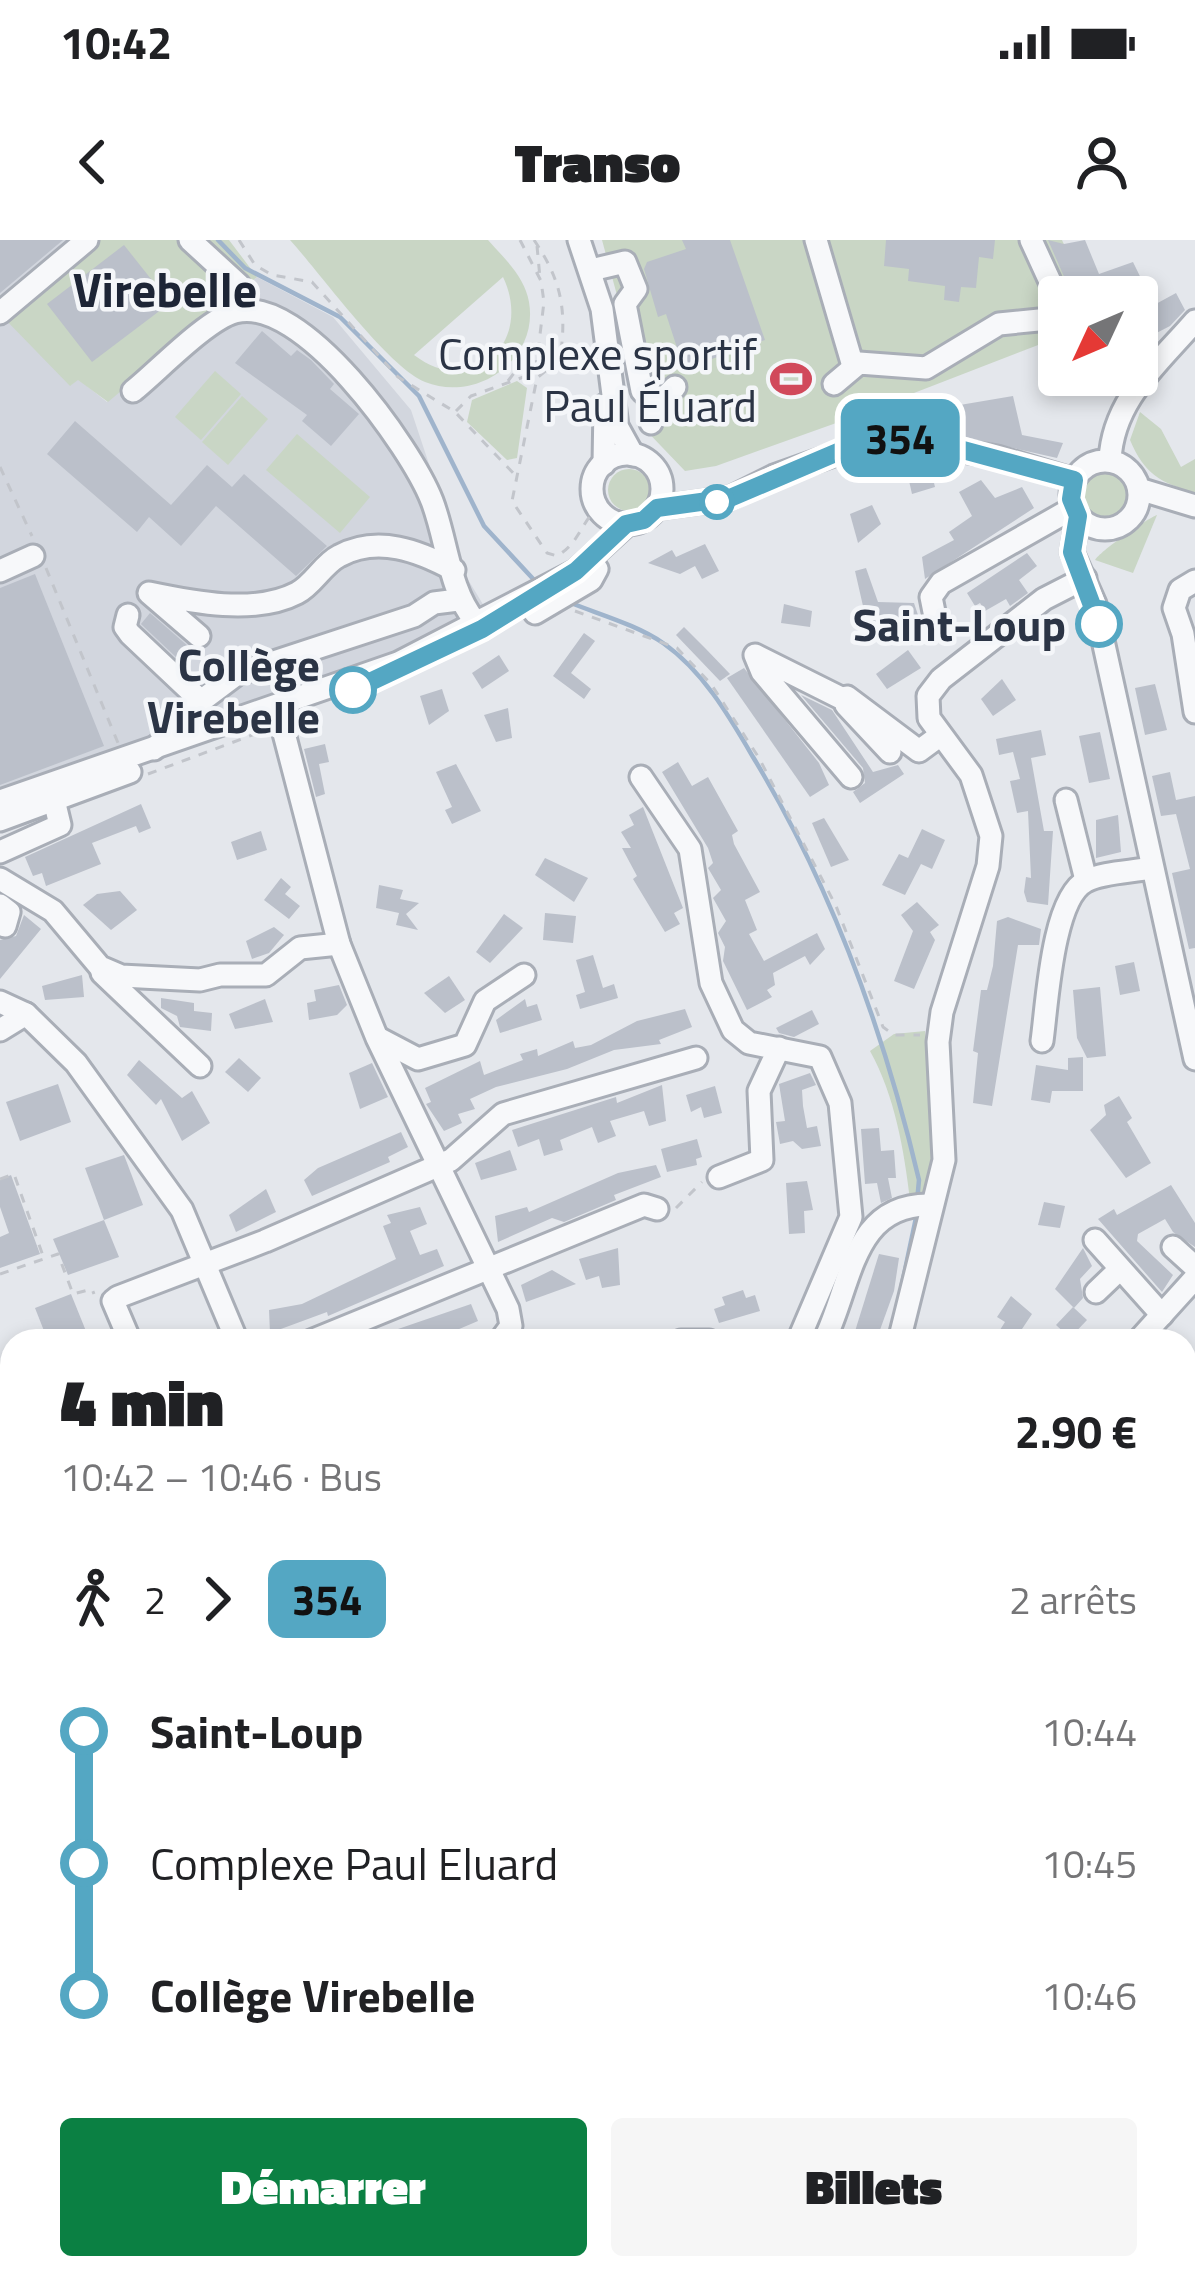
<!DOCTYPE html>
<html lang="fr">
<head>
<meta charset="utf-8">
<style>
	body { margin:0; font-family:"Titillium Web",sans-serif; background:#f6f6f6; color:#202124; height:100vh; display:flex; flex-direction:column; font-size:45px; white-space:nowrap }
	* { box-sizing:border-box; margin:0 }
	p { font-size:39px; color:#757577 }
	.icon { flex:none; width:66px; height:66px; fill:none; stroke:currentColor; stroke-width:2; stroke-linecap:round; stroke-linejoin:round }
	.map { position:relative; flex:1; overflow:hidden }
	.sheet { position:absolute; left:0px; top:1089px; width:1197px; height:951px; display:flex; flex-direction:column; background:#fff; border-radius:36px 36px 0 0; box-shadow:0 6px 18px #0003 }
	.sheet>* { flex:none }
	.badge { padding:0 24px; border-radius:18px; font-size:42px; line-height:78px }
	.needle { width:78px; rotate:226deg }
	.controls { position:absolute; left:1038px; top:36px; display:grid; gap:24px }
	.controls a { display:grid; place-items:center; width:120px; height:120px; border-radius:12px; background:#fff; box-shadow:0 6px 18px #0003; font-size:60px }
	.map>.badge { position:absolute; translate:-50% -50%; box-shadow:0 0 0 6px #fff }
	.legs { display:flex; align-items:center; gap:18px; height:132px; padding:0 60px; font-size:39px }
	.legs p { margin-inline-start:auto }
	.headline { display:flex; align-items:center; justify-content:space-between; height:204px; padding:0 60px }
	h1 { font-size:66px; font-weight:800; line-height:90px }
	.primary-button { display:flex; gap:24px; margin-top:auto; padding:24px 60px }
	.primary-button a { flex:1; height:138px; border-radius:12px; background:#0b8043; color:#fff; font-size:48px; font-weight:800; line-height:138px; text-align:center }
	.primary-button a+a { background:#f6f6f6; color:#202124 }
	ul { padding:0 60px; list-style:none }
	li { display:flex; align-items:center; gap:42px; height:132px; font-size:45px }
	li i { display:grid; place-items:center; width:18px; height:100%; margin:0 15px; background:currentColor }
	li i::after { content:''; width:30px; height:30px; margin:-15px; border:9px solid; border-radius:50%; background:#fff }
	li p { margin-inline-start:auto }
	li:first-child i { background:linear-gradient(#0000 50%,currentColor 0) }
	li:last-child i { background:linear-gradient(currentColor 50%,#0000 0) }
	.status { display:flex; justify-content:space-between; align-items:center; height:84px; padding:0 60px; background:#fff; direction:ltr }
	.status svg { height:33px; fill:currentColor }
	header { display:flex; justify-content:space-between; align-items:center; height:156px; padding:0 60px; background:#fff; font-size:54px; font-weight:800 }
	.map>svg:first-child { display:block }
</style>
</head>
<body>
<div class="status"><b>10:42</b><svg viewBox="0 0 49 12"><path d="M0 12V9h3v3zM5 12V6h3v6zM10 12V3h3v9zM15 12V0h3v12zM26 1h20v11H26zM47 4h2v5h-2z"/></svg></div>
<header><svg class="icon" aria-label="back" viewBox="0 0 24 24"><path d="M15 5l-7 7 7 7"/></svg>Transo<svg class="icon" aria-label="person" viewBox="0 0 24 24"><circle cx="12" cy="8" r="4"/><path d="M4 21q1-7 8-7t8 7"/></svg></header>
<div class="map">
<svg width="1195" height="2038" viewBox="0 0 1195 2038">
	<rect width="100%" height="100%" fill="#e4e7ec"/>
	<polygon fill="#d2d6de" points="0,0 74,0 71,145 78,139 107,162 257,37 333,77 411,170 467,338 484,366 410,413 0,554"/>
	<g fill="#c9d6c5" fill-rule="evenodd">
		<polygon points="74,0 229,0 257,37 108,162 78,140 70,146 2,76"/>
		<path d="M290,0H488C504,18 525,37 529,62C539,119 477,163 425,142C388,127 320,33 290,0ZM503,37C534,102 473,160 414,115Z"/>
		<polygon points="602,0 1062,0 1088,57 1059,57 1059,97 839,182 716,226 685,231 638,182 627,92"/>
		<polygon points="215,131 241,154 201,200 175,177"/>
		<polygon points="517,141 527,148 517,218 507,220 467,182 472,160"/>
		<polygon points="242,156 268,179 228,225 202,202"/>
		<path d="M1140,172L1161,189L1181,227L1195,219V253C1160,242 1145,235 1130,200Z"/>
		<polygon points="297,194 370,257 340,293 266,230"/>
		<circle cx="629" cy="250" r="21"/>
		<circle cx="1106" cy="255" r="25"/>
		<path d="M1157,275L1133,333L1095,320C1099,312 1148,278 1157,275Z"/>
		<path d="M925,791L936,930L925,952L910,960C904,910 895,856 870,811L894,794Z"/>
	</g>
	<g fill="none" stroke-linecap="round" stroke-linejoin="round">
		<g stroke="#9fb4cc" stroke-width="4.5">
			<polyline points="218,0 245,28 340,77 419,156 484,286 536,342"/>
			<path d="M571,363C601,375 637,385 663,403C703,431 729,476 753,517C833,649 884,791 919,940L917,962"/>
			<polyline points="902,1044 917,973"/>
		</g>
	</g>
	<g fill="#bbc0ca">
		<polygon points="0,0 63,0 0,53"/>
		<polygon points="682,0 730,0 765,100 684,129 666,74 658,77 644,29 647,22 686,9"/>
		<polygon points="886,0 995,0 993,19 979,17 976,48 961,47 959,62 944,60 945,46 908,41 909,29 884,26"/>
		<polygon points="1048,0 1064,4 1085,0 1099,34 1133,22 1154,65 1176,53 1185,70 1170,86 1137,103 1137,57 1073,57"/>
		<polygon points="124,5 170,63 92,122 47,64"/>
		<polygon points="262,91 291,116 297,110 311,120 334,144 330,149 359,174 331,206 302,181 307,175 235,123"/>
		<polygon points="1013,156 1022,195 1063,203 1057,218 952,194 948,167"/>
		<polygon points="75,181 171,265 207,225 232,247 244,234 327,306 296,336 216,266 181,306 149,277 137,292 47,214"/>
		<polygon points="929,222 935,247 912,254 907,232"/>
		<polygon points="981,240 995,258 1022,247 1034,268 925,339 922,317 954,300 949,292 972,276 959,252"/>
		<polygon points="872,265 881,284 858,303 850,274"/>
		<polygon points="705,304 719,331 702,339 695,326 680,334 648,323 672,310 676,317"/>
		<polygon points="1027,313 1037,326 1019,340 1028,353 1010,366 1006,359 985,371 980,363 975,366 967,353"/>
		<polygon points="866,328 878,362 914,363 923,390 871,401 855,331"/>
		<polygon points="35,334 104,506 0,545 0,348"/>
		<polygon points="784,364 812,371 810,387 781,383"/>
		<polygon points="150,373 189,407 178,419 141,384"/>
		<polygon points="684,387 705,408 730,434 720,441 676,395"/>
		<polygon points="584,393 595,401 571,433 591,449 584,459 553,436"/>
		<polygon points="908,410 921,428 887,449 876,434"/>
		<polygon points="499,415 509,431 482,449 472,433"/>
		<polygon points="744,428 819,523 829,545 810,557 727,438"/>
		<polygon points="1002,439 1016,460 993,476 981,459"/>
		<polygon points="1155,444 1167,490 1145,495 1135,448"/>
		<polygon points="442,449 449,471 429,485 420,456"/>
		<polygon points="801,455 832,470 873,532 898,525 904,534 860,563 853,552 865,543 863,528"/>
		<polygon points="508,468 512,498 496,502 484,475"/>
		<polygon points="1041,490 1046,515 1031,518 1044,591 1053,591 1048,665 1027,662 1024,652 1026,637 1031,638 1028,571 1017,573 1010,541 1020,539 1013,512 999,515 996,499"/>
		<polygon points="1100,492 1110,539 1089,543 1079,496"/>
		<polygon points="325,504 329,522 319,524 325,554 316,557 304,509"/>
		<polygon points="678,522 692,546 708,537 738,591 732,595 734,604 760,652 745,660 757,690 749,694 764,721 817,693 825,709 810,725 805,716 773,733 775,745 767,750 772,757 747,770 723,721 725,707 718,693 726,681 713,658 721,650 708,628 713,623 708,608 662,532"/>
		<polygon points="456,524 481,571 452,584 445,570 452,567 436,532"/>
		<polygon points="1170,532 1176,560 1195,556 1195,708 1189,709 1172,633 1190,629 1176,574 1161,576 1152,536"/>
		<polygon points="141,564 151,588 139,593 136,586 92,603 101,624 46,646 42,633 33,636 25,617"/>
		<polygon points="643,567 683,668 674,673 680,684 665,692 633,639 637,636 622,608 631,608 621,592 634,585 629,575"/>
		<polygon points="1118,575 1121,612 1096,618 1096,580"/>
		<polygon points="824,578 849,620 831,627 812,583"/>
		<polygon points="922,589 945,600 932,629 921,624 905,655 882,645 899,614 908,618"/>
		<polygon points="261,591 267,610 237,620 231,602"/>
		<polygon points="545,618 588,638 574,662 535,635"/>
		<polygon points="281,638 291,647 285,654 300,666 289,679 264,660"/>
		<polygon points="379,645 403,650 400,659 419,663 406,674 418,690 396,685 399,673 376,668"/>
		<polygon points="120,651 137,670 111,690 83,665 97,654"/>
		<polygon points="917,662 939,685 930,692 935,700 914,749 894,741 913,691 901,675"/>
		<polygon points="545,673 576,676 573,703 543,700"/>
		<polygon points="504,674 523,688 490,723 476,712"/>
		<polygon points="24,675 41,689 0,739 0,700 16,696"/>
		<polygon points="1008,677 1041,689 1039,705 1018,705 992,866 973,863 978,813 973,811 981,750 987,750 993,726 997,681"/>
		<polygon points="274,687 284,695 269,713 252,719 246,701"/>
		<polygon points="593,715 603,748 614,744 618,758 580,769 576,755 585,752 576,720"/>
		<polygon points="1134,722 1140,751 1120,755 1115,726"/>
		<polygon points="82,735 84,757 45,760 42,746"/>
		<polygon points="449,736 465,760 445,773 424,753"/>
		<polygon points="339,745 347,765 337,775 309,780 307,763 316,761 314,750"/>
		<polygon points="1100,747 1106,816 1087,818 1077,798 1073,750"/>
		<polygon points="161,758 194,763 194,771 212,773 211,791 180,787 177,776 161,768"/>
		<polygon points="265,759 273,782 235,789 229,774"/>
		<polygon points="525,759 527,767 537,764 542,780 500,793 496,780"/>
		<polygon points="685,769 692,787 659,800 661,804 614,810 567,829 496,847 470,859 475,869 458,874 462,883 444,891 426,864 431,862 425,848 480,821 484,835 523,820 520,814 537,809 538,816 573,801 575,808 591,805 637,781"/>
		<polygon points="812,770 819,784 794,797 779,793 776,788"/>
		<polygon points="1083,817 1083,851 1052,851 1050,863 1031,860 1036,825 1068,830 1068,818"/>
		<polygon points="239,818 261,838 248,852 225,832"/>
		<polygon points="139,820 182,858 192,851 210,883 182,901 161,859 156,865 127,835"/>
		<polygon points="372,823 388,857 360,869 349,833"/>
		<polygon points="810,833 816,845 802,850 803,866 807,888 817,886 821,906 802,909 793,901 780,904 776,882 785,881 779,844"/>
		<polygon points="58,844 71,882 20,901 6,862"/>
		<polygon points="662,845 666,881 649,886 644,871 610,881 616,896 598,903 592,887 560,900 563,910 544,916 539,899 518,907 512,890 616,857 617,863"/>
		<polygon points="715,846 722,873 704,878 701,867 691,872 686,855"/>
		<polygon points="1119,856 1132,878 1127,882 1151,923 1126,938 1090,890 1106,875 1104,865"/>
		<polygon points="879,888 881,911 894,910 896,938 888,938 892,958 881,963 877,943 865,944 861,889"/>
		<polygon points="401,892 408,907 388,917 390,922 312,956 304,940 318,928"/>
		<polygon points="697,899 702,917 696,919 697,925 667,932 661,909"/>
		<polygon points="510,910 517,930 481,940 475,923"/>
		<polygon points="124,915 143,965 104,980 85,928"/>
		<polygon points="656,925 661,937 614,955 616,960 564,982 552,978 498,1002 495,976 527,967 529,972 618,933"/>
		<polygon points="11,935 40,1014 0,1028 0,997 9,993 0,967 0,940"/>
		<polygon points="807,941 813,970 804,971 805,993 789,994 786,943"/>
		<polygon points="1171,945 1195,983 1195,1007 1173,992 1165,979 1138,994 1137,1001 1173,1035 1162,1052 1098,979 1114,969 1117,975"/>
		<polygon points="266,949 276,972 236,992 229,975"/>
		<polygon points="1044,962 1065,966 1060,988 1038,985"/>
		<polygon points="420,967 427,984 410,991 420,1015 437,1009 444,1026 328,1076 327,1072 270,1093 269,1070 302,1064 396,1019 383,986 391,983 387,975"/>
		<polygon points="104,980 119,1017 68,1035 53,999"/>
		<polygon points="618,1008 620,1045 602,1048 599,1036 586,1040 579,1019"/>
		<polygon points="1083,1008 1092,1026 1080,1039 1083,1058 1074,1068 1055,1049"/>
		<polygon points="879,1014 899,1018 894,1051 876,1101 852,1101"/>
		<polygon points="552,1030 576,1044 526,1062 521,1045"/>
		<polygon points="743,1050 746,1058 755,1055 760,1071 719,1083 714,1069 725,1065 722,1057"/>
		<polygon points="71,1054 90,1101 48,1101 35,1068"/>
		<polygon points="1011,1056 1032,1074 1014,1101 993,1101 1005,1082 997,1077"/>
		<polygon points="471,1064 478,1081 431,1101 363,1101"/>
		<polygon points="1073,1067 1087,1080 1070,1098 1056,1085"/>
	</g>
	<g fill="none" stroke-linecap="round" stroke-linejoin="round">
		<g stroke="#a9aeb7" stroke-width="27">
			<g id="minor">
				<polyline points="190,0 239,45 246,70"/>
				<polyline points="579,0 602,69 617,186 633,215"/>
				<polyline points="816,0 853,126"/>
				<polyline points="1031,0 1059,61"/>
				<polyline points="591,30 625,22 636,49 625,64 642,151 658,164"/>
				<polyline points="0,73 87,0"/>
				<polyline points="834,144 859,123 926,128 999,84 1059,78"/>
				<path d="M133,151C158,131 206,80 235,72C301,53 411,207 432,261C447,300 449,350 475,381"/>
				<polyline points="651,183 658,164 675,147"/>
				<circle cx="627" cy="249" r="35"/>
				<path d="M1110,220C1113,160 1157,125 1195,81"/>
				<circle cx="1105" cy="255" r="34"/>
				<polyline points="604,224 605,165"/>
				<polyline points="1139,249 1195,266"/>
				<polyline points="657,268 730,258 774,236 884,197 997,217 1074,240"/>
				<polyline points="1078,276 1072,312 1095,364 1195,819"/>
				<polyline points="0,331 33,316"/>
				<polyline points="1195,341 1180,350 1174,368 1183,394 1195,472"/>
				<polyline points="934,372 931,357 941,343 1073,268"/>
				<polyline points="535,373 591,340 597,329 590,320"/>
				<polyline points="128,375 125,387 130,394 201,461"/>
				<path d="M199,396L149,353C192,362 255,375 297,353C313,345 323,324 339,316C378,295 419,311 454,330"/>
				<polyline points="845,460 755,415 762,432 851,537"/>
				<polyline points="280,478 339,704 377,798 508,1069 511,1086 500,1101"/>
				<polyline points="154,509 201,461 237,434 414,376 434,363 458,360"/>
				<polyline points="890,512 846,465 847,457 919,511 938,497"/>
				<polyline points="641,537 690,609 711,743 733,790 749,803 820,817 840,863 851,977 798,1101"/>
				<polyline points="1066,560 1086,640"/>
				<polyline points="0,561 398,423 576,331 626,285"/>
				<polyline points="0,580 130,532"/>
				<polyline points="0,612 60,585 54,560"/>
				<polyline points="0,639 53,671 100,727 121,736 200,740 220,735 266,735 300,708 339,704"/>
				<polyline points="0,665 9,672 5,686"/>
				<polyline points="102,733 200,826"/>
				<polyline points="0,762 26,774 76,823 182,970 237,1101"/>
				<polyline points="0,790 26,774"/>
				<polyline points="378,798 418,819 465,805 485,761 524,735"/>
				<path d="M1042,801C1047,766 1052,658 1086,641C1103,632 1131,632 1151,628"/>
				<polyline points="719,937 762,920 759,851 779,808"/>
				<polyline points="1095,1000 1162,1075"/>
				<polyline points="1173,1007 1195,1027"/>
				<polyline points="1096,1052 1118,1031"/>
				<polyline points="130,1101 113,1061 118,1057 265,1001 451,920 503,874 696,818"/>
				<polyline points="311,1101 644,965 657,969"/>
				<polyline points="681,1101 709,1101"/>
				<path d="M824,1101C852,1044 852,963 931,965"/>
				<polyline points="899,1101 944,920 938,802 942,772 988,626 991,596 971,535 929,478 928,456 941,439 1044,359 1085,338"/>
				<polyline points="1138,1101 1195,1038"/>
				<polyline points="0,1180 3,1179"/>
				<polyline points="0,1276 12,1271"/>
				<polyline points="0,1364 12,1366"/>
				<polyline points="0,1448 12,1471"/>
				<polyline points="1185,1456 1195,1467"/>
				<polyline points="611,2038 613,2028"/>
				<polyline points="800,2038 805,2028"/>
			</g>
		</g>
		<g stroke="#c2c5cb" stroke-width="3" stroke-dasharray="9 9" stroke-linecap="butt">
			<polyline points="239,0 255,25 272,35 312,42 398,137 455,172 517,237"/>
			<polyline points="520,0 541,41 544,62 535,135"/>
			<path d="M534,0C562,41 567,71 560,119L537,138L512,261L547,313L557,316C579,303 580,285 597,268"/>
			<polyline points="537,6 540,38"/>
			<polyline points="508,141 538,101"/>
			<polyline points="456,171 471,156 532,134"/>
			<polyline points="0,227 32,296"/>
			<polyline points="46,328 118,503"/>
			<polyline points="575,371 677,408 711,444 759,518 836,666 883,787 894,795 920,795"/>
			<polyline points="148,534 263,491"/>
			<polyline points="0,939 14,934 43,1016"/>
			<polyline points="676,968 702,942"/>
			<polyline points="0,1034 58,1014 73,1054 92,1049 94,1054"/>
		</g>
		<use href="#minor" stroke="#f7f8fa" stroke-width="21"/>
	</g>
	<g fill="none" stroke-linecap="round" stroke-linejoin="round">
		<g stroke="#fff" stroke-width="27">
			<polyline id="line-1" points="353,450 482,389 576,331 626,284 644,280 657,268 730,258 866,200 895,197 963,210 1074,240 1071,259 1078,276 1072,312 1099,384"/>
		</g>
		<use href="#line-1" stroke="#54a7c3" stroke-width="18"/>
	</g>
	<defs>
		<g id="stadium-bare" transform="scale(3.24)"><path d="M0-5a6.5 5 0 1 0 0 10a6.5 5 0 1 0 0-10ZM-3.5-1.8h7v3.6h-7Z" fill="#d1495b" stroke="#f4f6f9" stroke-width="2.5" paint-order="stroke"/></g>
	</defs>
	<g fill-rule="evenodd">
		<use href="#stadium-bare" x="791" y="139"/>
	</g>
	<g fill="#fff" stroke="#54a7c3" stroke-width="6">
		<circle cx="717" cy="262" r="15"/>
		<circle cx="1099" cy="384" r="21"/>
		<circle cx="353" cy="450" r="21"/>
	</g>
	<g text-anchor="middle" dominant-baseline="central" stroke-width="9" stroke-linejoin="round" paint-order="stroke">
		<g font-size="45" fill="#2b3445" stroke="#f4f6f9" text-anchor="end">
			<text x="757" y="113">Complexe sportif<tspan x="757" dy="52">Paul Éluard</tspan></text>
		</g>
		<g font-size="45" font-weight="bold" fill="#2b3445" stroke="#f4f6f9" text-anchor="end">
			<text x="1066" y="384">Saint-Loup</text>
			<text x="320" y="424">Collège<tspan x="320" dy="52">Virebelle</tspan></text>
		</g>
		<g font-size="48" font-weight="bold" fill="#1d2536" stroke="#f4f6f9">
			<text x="165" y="49">Virebelle</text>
		</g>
	</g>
</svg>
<div class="controls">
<a><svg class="needle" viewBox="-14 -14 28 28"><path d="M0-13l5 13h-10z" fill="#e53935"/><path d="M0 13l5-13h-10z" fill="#757577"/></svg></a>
</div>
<b class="badge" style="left:900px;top:198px;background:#54a7c3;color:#111">354</b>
<section class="sheet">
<div class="headline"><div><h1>4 min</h1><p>10:42 – 10:46 · Bus</p></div><b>2.90 €</b></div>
<div class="legs"><svg class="icon" aria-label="walk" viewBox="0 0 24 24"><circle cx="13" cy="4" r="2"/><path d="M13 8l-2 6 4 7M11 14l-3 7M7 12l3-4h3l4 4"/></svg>2<svg class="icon" aria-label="forward" viewBox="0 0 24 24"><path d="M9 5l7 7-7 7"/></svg><b class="badge" style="background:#54a7c3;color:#111">354</b><p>2 arrêts</p></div>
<ul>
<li><i style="color:#54a7c3"></i><b>Saint-Loup</b><p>10:44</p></li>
<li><i style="color:#54a7c3"></i><span>Complexe Paul Eluard</span><p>10:45</p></li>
<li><i style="color:#54a7c3"></i><b>Collège Virebelle</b><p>10:46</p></li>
</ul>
<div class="primary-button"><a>Démarrer</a><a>Billets</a></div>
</section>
</div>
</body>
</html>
